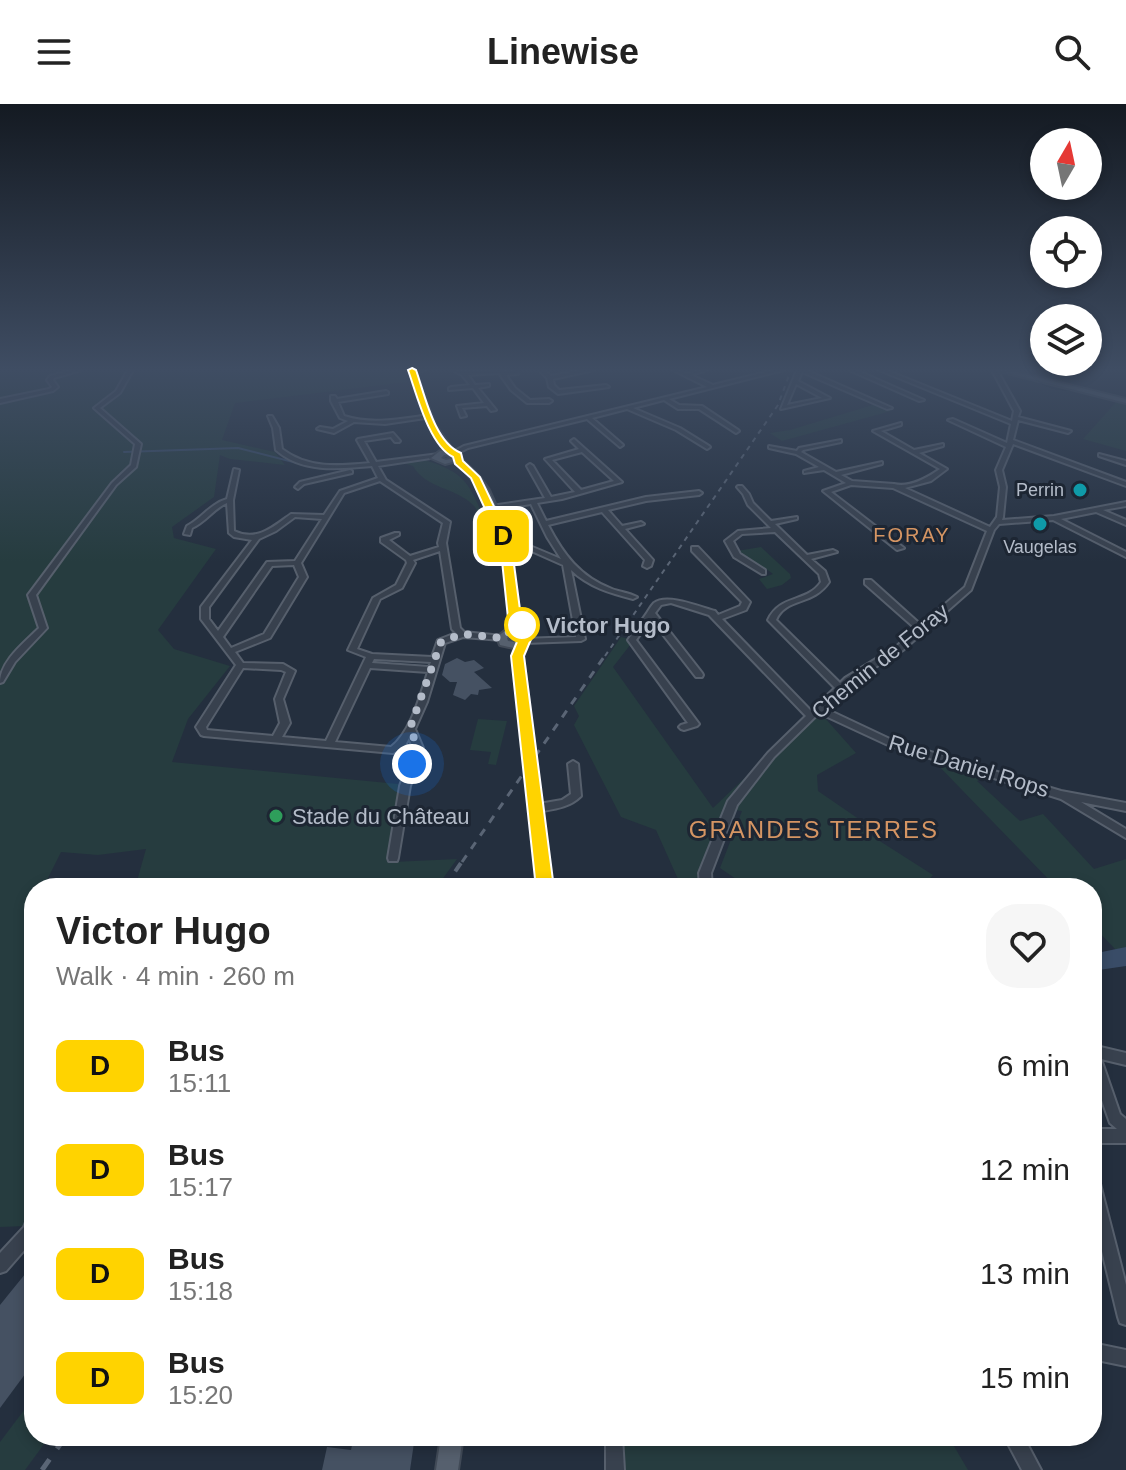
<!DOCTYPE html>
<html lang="en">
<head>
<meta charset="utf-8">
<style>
	body { margin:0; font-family:Arial,sans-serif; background:#f6f6f6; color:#222; height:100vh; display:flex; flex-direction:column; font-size:30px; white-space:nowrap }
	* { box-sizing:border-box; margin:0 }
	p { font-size:26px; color:#767676 }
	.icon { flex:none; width:44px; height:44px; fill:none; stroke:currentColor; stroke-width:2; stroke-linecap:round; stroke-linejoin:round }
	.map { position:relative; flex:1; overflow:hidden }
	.panel { position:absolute; left:24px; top:774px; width:1078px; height:568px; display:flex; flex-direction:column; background:#fff; border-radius:32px; box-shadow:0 4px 12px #0003 }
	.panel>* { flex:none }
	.badge { padding:0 16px; border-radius:12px; font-size:28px; line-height:52px }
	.needle { width:52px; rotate:9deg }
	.buttons { position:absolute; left:1030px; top:24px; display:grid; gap:16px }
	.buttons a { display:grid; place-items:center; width:72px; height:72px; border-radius:50%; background:#fff; box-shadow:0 4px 12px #0003; font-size:40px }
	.you { position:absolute; width:40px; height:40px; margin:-20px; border:6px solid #fff; border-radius:50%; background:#1a73e8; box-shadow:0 0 0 12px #1a73e833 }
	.map>.badge { position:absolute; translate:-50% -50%; box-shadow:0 0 0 4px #fff }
	.round { display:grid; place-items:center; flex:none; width:84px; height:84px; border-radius:32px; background:#f6f6f6 }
	.head { display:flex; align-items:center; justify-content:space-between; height:136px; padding:0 32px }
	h1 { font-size:38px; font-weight:800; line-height:60px }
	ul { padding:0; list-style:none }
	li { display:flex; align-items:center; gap:24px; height:104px; padding:0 32px }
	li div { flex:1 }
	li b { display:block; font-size:30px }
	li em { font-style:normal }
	li .badge { min-width:88px; font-weight:700; text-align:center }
	header { display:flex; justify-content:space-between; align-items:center; height:104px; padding:0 32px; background:#fff; font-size:36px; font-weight:800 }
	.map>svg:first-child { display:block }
</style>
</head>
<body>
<header><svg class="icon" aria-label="menu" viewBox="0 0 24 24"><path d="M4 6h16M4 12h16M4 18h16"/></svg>Linewise<svg class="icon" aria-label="search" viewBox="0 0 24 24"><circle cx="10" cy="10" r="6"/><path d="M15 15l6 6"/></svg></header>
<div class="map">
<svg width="1126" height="1366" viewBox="0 0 1126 1366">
	<rect width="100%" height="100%" fill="#242f3e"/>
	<g fill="#263c3f">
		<polygon points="0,266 403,266 407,278 235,299 222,336 275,348 285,361 230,355 220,351 214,393 172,423 174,434 216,445 158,526 174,545 230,562 188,615 172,658 398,680 393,758 457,755 436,784 135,784 146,745 98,751 61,748 43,784 34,784 34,1097 26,1122 0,1123"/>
		<polygon points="1117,297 1126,299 1126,347 1083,335"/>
		<polygon points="876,300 891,307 782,337 770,329 790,326"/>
		<path d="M421,355C463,367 470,378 485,418L482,419C480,414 477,404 473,401C455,383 426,385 413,362L404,359Z"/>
		<polygon points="761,443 790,470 791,474 782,481 767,485 759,475 773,470 765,464 753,462 737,447"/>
		<polygon points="621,533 634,536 613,563 713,704 817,605 856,649 817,671 818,687 869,722 864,727 933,771 922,784 749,784 720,764 742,707 726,705 701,770 700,784 682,784 656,726 621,713 574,621 579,612 574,602"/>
		<polygon points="478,615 507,617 496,661 488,660 491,648 470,646"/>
		<polygon points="931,654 992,670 977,677 1020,717 1043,710 1094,765 1126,755 1126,843 1116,846 1092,821 1092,784 1057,784"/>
		<polygon points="34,1293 34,1332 50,1332 25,1366 0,1366 0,1338"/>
		<polygon points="619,1332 948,1332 968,1366 621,1366"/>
	</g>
	<polygon fill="#394c67" points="1126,843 1126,862 1092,867 1092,850"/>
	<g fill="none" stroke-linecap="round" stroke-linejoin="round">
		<polyline stroke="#394c67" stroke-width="2" points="124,348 238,344 297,359"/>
	</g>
	<g fill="#455162">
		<polygon points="457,554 465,558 474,556 484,564 474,568 492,584 479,586 478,591 471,590 465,596 453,591 457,578 450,578 442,571 445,560"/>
		<polygon points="34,1159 34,1258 0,1304 0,1201"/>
		<polygon points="354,1332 415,1332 410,1366 322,1366 327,1343 351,1346"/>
	</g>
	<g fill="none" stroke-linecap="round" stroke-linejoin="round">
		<g stroke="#565f6c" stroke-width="4">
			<g id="minor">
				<polygon points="72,266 81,266 54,274 53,276 58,283 53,287 0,299 0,295 49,285 52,283 47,276 50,272"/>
				<path d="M128,266H133L120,289L100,304L141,340L136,363L116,381L36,491L47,524L15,558L3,578L0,579C0,557 24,539 39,524L28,491L112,379L131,361L135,340L94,304L116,287Z"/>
				<polygon points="414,266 425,266 411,269 411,267"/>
				<polygon points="452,266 465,268 502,266 504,268 517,266 518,270 506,271 515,284 530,296 549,295 552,297 549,299 527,299 511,286 499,269 468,271 475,281 489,280 489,282 478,284 496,306 491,307 487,302 462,304 466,312 461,313 457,302 484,299 473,284 449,286 449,284 451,283 470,281 462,271"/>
				<polygon points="539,266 544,266 551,272 582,266 594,266 553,275 554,281 559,286 606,281 609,283 558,290 549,283 547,274"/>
				<path d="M673,266C678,266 683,269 687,269C693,269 701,266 707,266L691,271L713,281L774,266H784L669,295L679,301L702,302L738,326L739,327L736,329L699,305H678L664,296L633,304L680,324L709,342L710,343L707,345L676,326L627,305L592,314L622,340L623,341L620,343L587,315L468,344L454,351L451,349L464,342L707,283Z"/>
				<path d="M797,266H806L892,304L887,305L802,268L798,277L830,294L781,305ZM796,280L822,294L787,301Z"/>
				<polygon points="849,266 856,266 924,296 919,297"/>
				<path d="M879,266H886L1012,317L1014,307L992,266H997L1020,307L1018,313L1071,327L1068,329L1018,316L1013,336L1126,378V382L1013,340L1002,366L1006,383L1003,413L1002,416L1054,412L1126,398V402L1103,406L1126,416V421L1096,408L1061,415L1126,448V453L1053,416L999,420L994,426L971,486L903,546L851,578L824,604L894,637L1061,687L1126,699V707L1081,698L1126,725V734L1061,695L888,641L819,609L774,653L737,701L711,769L712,784H700L699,769L728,697L768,649L806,612L709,511L671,499L661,501L655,509L702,569L703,571L702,573H696L651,515L636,536L699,620L697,622L684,626L681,625L679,623L681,621L688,619L628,536L647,509C649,506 651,502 654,499C667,489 700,503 715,507L718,511L740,502L742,498L692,447V443H698L750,498L746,506L722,515L811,607L835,584L768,516C780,490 807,499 821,478L819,470L775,428L742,430L733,437L740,450L765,466V470H762L734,453L725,437L738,427L771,424L748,401L743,390L737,383L738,382H742L749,390L753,399L771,417L797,413V415L775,420L807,451L833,446L837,448L811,455L825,467L829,478C813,502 786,493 776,516L840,579L845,574L897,542L916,525L865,480V476H871L921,521L965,483L987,427L893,384L851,381L831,388L904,444L897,446L823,387L846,379L824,366L804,369V367L819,363L796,350L769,344V342L797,347L799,344L841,336V338L803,346L801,348L836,368L882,358V360L841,371L852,377L894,380C910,384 927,374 940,365L873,327L901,319V321L881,327L914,346L943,340V342L919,349L947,365L931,377L905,384L990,423L997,413L1000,383L996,366L1006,343L948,316L953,315L1007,339L1011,320Z"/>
				<path d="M386,287L388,288V290L338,298L344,312C373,321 400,315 429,311L432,313L385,320L354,318L334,329L317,325L320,323L333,325L348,317L340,314L331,297V292H335L337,295Z"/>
				<path d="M268,312H272L279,324L282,345C308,365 339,362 370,359L357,336L358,335L393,329L400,337L399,338H395L391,333L364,337L376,358L439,350V352L437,353L378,362L386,376L450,418L446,439L460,524L464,528L502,532L506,534L502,536L463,533L445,539L427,598L415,625L423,644L410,682L398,754L397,757H389L388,754L400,682L413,644L409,634L404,643L393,649L204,632L201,631L196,623L236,561L201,515V503L252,436L234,433L229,429L227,399C213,405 206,418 192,424L190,431L184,430L187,422C202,414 210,400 227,395L234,365L239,366L233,396L234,427C257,438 273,423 291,410L324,411L340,387L378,374L372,362C339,365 302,369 276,346L273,324ZM380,377L443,419L438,439L439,443L410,452L389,436L399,431V429H395L381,434V438L406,456L407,459L396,481L373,494L348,546L366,553L326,637L282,633L290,619L283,595L295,567L283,560L243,559L235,548L270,534L307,473L301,459L344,389ZM295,413L322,415L295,457L267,458L218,527L209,515V503L259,435L276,427ZM440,447L452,525L456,529L438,536L432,553L372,550L357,545L380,495L402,484L415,459L413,456ZM294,461L299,473L264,530L231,544L223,533L272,462ZM374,555L431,558L429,563L372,559ZM243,564L281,566L286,568L275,595L280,619L273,632L207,626L206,623ZM370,564L428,568C420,592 411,628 391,643L335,638Z"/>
				<path d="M574,335L622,378L562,395L537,399L546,417L646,393L699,387L702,389L699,391L646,397L608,406L622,422L641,418L644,420L625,425L653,456L651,462L647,464L643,462L645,456L602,408L548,421C563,450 580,473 612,485C620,488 629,489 637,493L633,495C610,489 589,483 571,466L585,535L581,537L525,539L521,537L522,535L576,533L563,461L500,433L506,432L561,455L547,433L531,400L491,406L488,404L491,402L545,394L527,362L530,360L533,362L551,393L575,388L545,355L579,345L571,337ZM582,348L614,377L581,386L552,356Z"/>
				<polygon points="1099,350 1126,357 1126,361 1099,352"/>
				<polygon points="350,366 352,367 352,369 304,380 298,385 295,383 300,378"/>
				<path d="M573,657L578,660L581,692C569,704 553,705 537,708L533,707L532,704L533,701L562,696L571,690L568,660Z"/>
				<polygon points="1092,941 1126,949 1126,961 1101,955 1120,1010 1126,1015 1126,1039 1092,1039 1092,1025 1117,1025 1110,1019 1092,968"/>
				<polygon points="1092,1069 1097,1071 1099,1076 1126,1181 1126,1221 1120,1219 1118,1213 1092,1106"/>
				<polygon points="34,1108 34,1135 6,1167 0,1169 0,1149 24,1123 29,1111"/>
				<polygon points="1092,1239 1126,1246 1126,1262 1092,1255"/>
				<polygon points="606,1332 622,1332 624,1366 606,1366"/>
				<polygon points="1004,1332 1023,1332 1041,1366 1022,1366"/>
			</g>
		</g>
		<g stroke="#414a57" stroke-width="4">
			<g id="major">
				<path d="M409,266H415L435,321L454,348H459L462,356L478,371L489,386L504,420L512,448L519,508L530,537L525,541L523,552L552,784H538L513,552L514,544L500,541L497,533L506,526H515L509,508L503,448L496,420L481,386L456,357L445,360L431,354L440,347H447L429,321ZM444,351L453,352L454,354L446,356L441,354ZM511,531L518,532L520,536L515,538L508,537L507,534Z"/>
				<polygon points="996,266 1008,266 1126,295 1126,299"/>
				<polygon points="441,1332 463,1332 458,1366 436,1366"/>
			</g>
		</g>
		<use href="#minor" fill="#38414e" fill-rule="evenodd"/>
		<use href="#major" fill="#56606e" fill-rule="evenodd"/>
		<polyline stroke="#5a6575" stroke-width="2" stroke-dasharray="5 5" stroke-linecap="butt" points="605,552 778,301 791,266"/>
		<polyline stroke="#5a6575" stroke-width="3" stroke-dasharray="8 8" stroke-linecap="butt" points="462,758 606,550"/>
		<polyline stroke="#5a6575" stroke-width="4" stroke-dasharray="10 10" stroke-linecap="butt" points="444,784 463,756"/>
		<polyline stroke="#5a6575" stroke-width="5" stroke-dasharray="13 13" stroke-linecap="butt" points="42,1366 66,1332"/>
	</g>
	<linearGradient id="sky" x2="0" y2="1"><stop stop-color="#141a22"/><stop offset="0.58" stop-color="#3f4d63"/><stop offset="1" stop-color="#3f4d63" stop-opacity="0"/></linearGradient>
	<rect width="1126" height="458" fill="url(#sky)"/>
	<path fill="#ffd300" stroke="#fff" stroke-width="2" d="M412,264L416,266C425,291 434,338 461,349L463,357L480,373L511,438L521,513L531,524L532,533L524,552L554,784L545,791L536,784L511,552L519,533L518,525L508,514L500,438L471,374L455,360L453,353C429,341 417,291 408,266Z"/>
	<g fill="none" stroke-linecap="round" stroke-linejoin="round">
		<polyline stroke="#b4bcc9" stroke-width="8" stroke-dasharray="0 14.4" points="412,660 418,644 410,624 441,538 462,530 502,534 509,528 522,529 518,523 522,521"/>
	</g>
	<g fill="#0f9aa8" stroke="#1d2633" stroke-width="3">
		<circle cx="1080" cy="386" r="8"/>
		<circle cx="1040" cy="420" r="8"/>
	</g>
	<circle fill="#fff" stroke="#ffd300" stroke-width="4" cx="522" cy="521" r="16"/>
	<circle fill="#2e9e5b" stroke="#1d2633" stroke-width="3" cx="276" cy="712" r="8"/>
	<g text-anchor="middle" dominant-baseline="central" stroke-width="6" stroke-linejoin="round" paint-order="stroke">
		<g font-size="18" fill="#b4bcc9" stroke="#1d2633" text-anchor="end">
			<text x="1064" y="386">Perrin</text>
			<text x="1040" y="443" text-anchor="middle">Vaugelas</text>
		</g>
		<g font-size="20" letter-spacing="2" fill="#d59563" stroke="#1d2633">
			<text x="912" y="431">FORAY</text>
		</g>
		<g font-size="22" font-weight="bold" fill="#b4bcc9" stroke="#1d2633" text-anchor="start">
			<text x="546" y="521">Victor Hugo</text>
		</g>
		<g font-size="22" fill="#b4bcc9" stroke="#1d2633">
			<text transform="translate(880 557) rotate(-39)">Chemin de Foray</text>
			<text transform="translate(969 662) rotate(17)">Rue Daniel Rops</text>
		</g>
		<g font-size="22" fill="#b4bcc9" stroke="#1d2633" text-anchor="start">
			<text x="292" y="712">Stade du Château</text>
		</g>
		<g font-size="24" letter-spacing="2" fill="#d59563" stroke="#1d2633">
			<text x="814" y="725">GRANDES TERRES</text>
		</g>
	</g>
</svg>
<div class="buttons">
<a><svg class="needle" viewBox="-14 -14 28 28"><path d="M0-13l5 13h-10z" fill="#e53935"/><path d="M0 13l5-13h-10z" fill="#767676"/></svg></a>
<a><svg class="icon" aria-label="locate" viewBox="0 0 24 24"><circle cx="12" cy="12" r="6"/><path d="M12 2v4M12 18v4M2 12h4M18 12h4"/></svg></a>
<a><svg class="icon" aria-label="layers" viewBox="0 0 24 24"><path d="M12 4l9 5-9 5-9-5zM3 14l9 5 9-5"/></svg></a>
</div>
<div class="you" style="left:412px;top:660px"></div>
<b class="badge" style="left:503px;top:432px;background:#ffd300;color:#111">D</b>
<section class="panel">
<div class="head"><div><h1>Victor Hugo</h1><p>Walk · 4 min · 260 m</p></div><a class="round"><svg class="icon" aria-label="heart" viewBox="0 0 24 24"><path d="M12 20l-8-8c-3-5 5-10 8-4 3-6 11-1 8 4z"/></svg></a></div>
<ul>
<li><span class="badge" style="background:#ffd300;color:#111">D</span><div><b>Bus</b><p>15:11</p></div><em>6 min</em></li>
<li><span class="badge" style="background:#ffd300;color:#111">D</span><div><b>Bus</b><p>15:17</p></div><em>12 min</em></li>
<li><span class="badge" style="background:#ffd300;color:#111">D</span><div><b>Bus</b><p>15:18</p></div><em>13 min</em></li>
<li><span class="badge" style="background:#ffd300;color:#111">D</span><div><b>Bus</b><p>15:20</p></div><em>15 min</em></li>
</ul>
</section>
</div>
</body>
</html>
